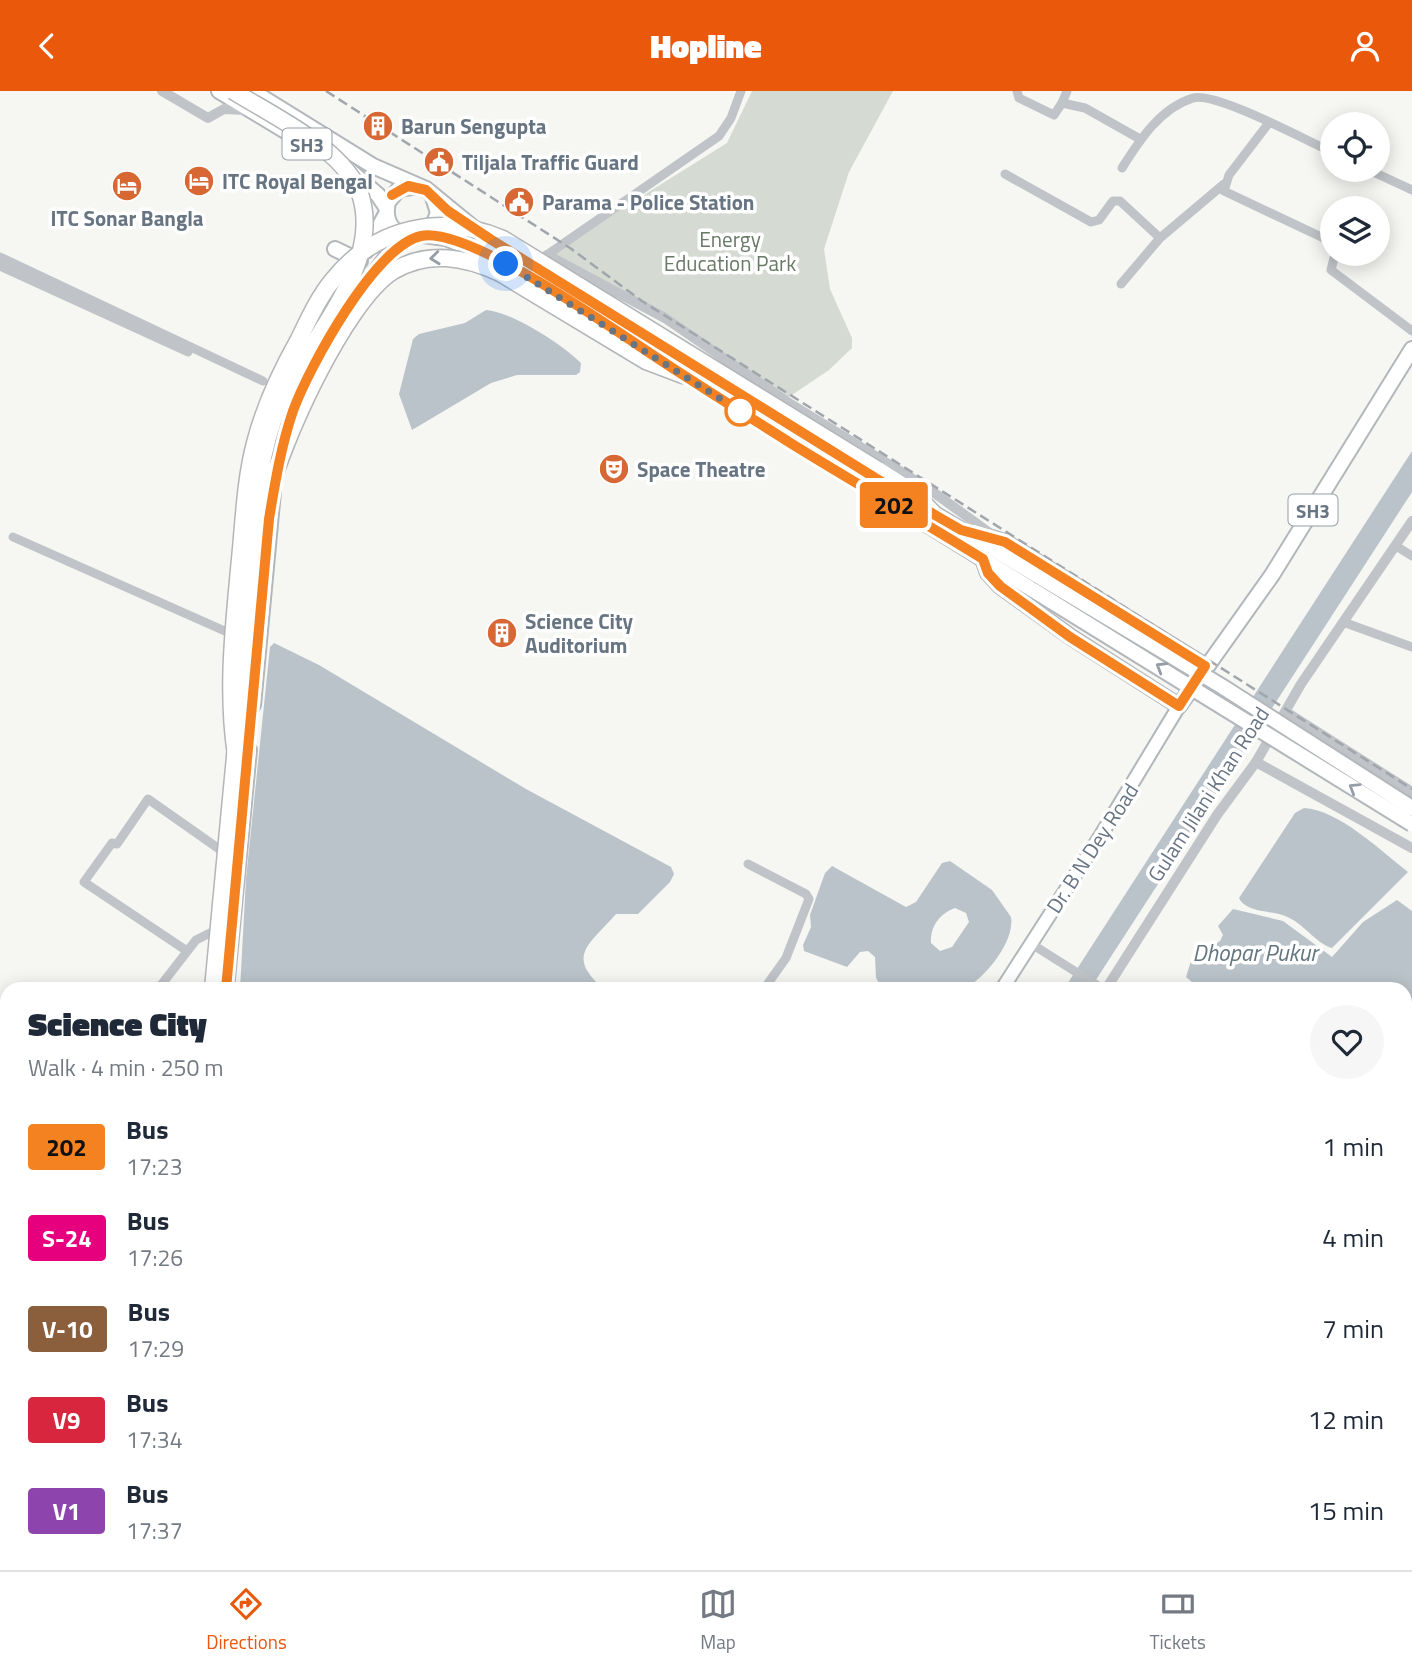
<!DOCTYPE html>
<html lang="en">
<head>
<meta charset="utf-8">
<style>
	body { margin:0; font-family:"Titillium Web",sans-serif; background:#f6f6f7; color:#1f2937; height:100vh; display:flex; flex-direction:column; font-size:26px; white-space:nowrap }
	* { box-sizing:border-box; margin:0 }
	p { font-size:23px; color:#747a83 }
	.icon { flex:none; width:38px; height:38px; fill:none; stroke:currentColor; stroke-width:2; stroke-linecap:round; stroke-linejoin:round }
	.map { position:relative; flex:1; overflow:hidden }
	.panel { position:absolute; left:0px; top:891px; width:1412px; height:590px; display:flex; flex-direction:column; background:#fff; border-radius:21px 21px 0 0; box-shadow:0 4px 18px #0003 }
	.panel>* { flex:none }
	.badge { padding:0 14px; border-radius:5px; font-size:24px; line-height:46px }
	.controls { position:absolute; left:1320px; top:21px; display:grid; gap:14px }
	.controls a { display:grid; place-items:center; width:70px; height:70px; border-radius:50%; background:#fff; box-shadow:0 4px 18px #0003; font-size:35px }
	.you { position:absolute; width:35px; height:35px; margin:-18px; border:5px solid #fff; border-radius:50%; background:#1a73e8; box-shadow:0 0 0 10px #1a73e833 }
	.map>.badge { position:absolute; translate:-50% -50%; box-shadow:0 0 0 4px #fff }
	.round { display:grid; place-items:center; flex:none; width:74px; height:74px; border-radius:37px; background:#f6f6f7 }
	.overview { display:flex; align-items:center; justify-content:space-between; height:119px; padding:0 28px }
	h1 { font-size:33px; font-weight:800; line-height:52px }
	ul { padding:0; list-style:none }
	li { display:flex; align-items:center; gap:21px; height:91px; padding:0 28px }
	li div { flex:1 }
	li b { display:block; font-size:26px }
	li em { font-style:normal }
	li .badge { min-width:77px; font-weight:700; text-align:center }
	header { display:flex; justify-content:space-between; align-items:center; height:91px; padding:0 28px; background:#ea580c; color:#fff; font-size:32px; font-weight:800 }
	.tab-bar { display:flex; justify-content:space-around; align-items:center; height:98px; border-top:2px solid #e0e1e3; background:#fff; font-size:19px; color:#747a83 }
	.tab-bar a { display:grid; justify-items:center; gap:4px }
	.tab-bar .current { color:#ea580c }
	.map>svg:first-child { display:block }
</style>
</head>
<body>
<header><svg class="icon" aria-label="back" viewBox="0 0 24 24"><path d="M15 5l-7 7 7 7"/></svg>Hopline<svg class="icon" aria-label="person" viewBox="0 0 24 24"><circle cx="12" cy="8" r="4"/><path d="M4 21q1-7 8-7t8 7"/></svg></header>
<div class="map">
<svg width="1412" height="1479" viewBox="0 0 1412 1479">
	<rect width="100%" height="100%" fill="#f6f6f3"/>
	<polygon fill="#d5dbd3" points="752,0 893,0 849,81 824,158 830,198 852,247 852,257 829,279 786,308 556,165 554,160 727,52"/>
	<g fill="#bac3c9" fill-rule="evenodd">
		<path d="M486,219C512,221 562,253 581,272L580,281L576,284H517L491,292L412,339L399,303L413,248L419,243L465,232Z"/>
		<polygon points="1412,360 1412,401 1090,898 1064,898"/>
		<path d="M274,552L319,574L526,698L671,776L674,783L670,791L638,823H616C589,854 565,865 604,898H240L246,788L270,556Z"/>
		<path d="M1304,717C1339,719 1381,760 1408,781L1332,857C1315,852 1304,832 1285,825C1271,819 1246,822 1239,807L1295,722Z"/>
		<path d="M950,770L992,799L1011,826C1015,851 985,887 964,898H883L876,887L875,866L868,860L860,861L847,876L804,860L803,854L811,836L810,824L825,782L832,775L906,816L916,811L942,772ZM955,817L966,822L969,831L952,856L940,860L931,852C930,836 939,823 955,817Z"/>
		<polygon points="1397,809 1412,820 1412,959 1405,962 1405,898 1200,898 1186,886 1191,870 1220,850 1223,844 1218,835 1233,818 1283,830 1332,866 1363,831"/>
		<polygon points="7,1252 7,1374 0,1373 0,1259"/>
	</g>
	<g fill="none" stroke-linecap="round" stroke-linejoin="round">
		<g stroke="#b2b7bb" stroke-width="16">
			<g id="secondary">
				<polyline points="1002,898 1101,744 1179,615"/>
				<polyline points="0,1390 7,1391"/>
			</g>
		</g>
		<g stroke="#b3b7bb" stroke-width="18">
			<g id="primary">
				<polyline points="219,0 307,53"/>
				<polyline points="252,0 373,75 426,98 476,139"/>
				<polyline points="348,78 378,104 386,116"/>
				<polyline points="423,144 446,147 506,173 1033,499"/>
				<path d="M406,146C390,140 384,128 388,111L399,98L417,95"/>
				<polyline points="335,158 360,170"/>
				<polyline points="366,160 386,123"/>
				<polyline points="346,222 390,161 406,149 431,139 438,122 433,106"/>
				<polyline points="928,419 1038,485"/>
				<polyline points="973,441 1005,451 1205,575"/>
				<polyline points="983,468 988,482 1000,495 1071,546 1179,615 1272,484 1412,258"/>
				<polyline points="253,614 273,401"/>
				<polyline points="226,898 249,659"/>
				<polyline points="78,1479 81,1474"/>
			</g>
		</g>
		<g stroke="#b3b6b9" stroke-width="19">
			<g id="motorway">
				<polyline points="500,182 646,270 683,284"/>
				<polyline points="878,379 914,402 935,424"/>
				<polyline points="59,1479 62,1474"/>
			</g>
		</g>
		<g stroke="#c0c3c7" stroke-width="9">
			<polyline points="1017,0 1019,7 1054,24 1062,12 1085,17 1140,48"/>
			<polyline points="1062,12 1067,0"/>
			<polyline points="1268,33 1229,84 1224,100 1332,151"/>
			<path d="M1122,77C1139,50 1160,17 1193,7C1215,0 1307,50 1332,61"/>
			<polyline points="1369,79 1412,99"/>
			<polyline points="1005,83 1091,131 1099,129 1113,110 1120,110 1160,147"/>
			<polyline points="1335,163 1331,179 1412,240"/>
			<polyline points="0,166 263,290"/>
			<polyline points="544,166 719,45 731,27 741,0"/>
			<polyline points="0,175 188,261"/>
			<polyline points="1121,193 1160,147 1224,93"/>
			<polyline points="13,446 227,541"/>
			<polyline points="1396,455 1412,465"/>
			<polyline points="1343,531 1412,556"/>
			<polyline points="748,773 806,803 809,808 786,867 764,898"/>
			<polyline points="1030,852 1103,898"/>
			<polyline points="187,860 84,791 112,752 117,753 148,708 222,760"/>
			<polyline points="158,898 196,849 220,837"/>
			<polyline points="0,1016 7,1013"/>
			<polyline points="1405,1049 1412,1046"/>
			<polyline points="0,1101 7,1089"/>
			<polyline points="0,1137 7,1142"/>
			<polyline points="147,1474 147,1479"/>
			<polyline points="663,1474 712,1479"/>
			<polyline points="910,1474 920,1479"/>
			<polyline points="211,1479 212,1474"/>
			<polyline points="229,1479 230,1474"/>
			<polyline points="590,1479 594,1474"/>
			<polyline points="645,1479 647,1474"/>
			<polyline points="769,1479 771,1474"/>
			<polyline points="893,1479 895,1474"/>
			<polyline points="1206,1479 1209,1474"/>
		</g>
		<g stroke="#c0c3c7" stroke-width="10">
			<polyline points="162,0 208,27 224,18 246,19"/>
			<polyline points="547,164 665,227 789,312 929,398 991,443"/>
			<polyline points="1286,621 1412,701"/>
			<polyline points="1256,671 1412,757"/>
			<polyline points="1106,898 1217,724 1256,671 1301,593 1412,430"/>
			<polyline points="353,1474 356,1479"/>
			<polyline points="1331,1474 1340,1479"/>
			<polyline points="473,1479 476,1474"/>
			<polyline points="1139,1479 1140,1474"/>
		</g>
		<use href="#secondary" stroke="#fff" stroke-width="12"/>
		<use href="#primary" stroke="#fff" stroke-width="14"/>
		<use href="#motorway" stroke="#fff" stroke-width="16"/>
		<polyline stroke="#a1a6ac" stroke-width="2.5" stroke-dasharray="10 5" stroke-linecap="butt" points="326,0 570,157 642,210 1412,698"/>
		<g stroke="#b3b7bb" stroke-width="18" stroke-linecap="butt">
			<g id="primary-bridge">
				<polyline points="1038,485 1223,596 1412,717"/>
				<polyline points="1033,499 1412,733"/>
			</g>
		</g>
		<g stroke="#b3b6b9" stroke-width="19" stroke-linecap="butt">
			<g id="motorway-bridge">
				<path d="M233,0C273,25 347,59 361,106C382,177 307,249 280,312C258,361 255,419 251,473C247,520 243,568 239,615"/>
				<path d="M266,413C279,356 344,211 393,180C428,159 465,166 500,182"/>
				<path d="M236,664C226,598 234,534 240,468C244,429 245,390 255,352C264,317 280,282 298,250C308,230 318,207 332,190C374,137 441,121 503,148L878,379"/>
				<polyline points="243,670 249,602"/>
				<polyline points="213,898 236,655"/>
			</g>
		</g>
		<use href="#primary-bridge" stroke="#fff" stroke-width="14"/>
		<use href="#motorway-bridge" stroke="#fff" stroke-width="16"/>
	</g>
	<defs><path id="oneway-chevron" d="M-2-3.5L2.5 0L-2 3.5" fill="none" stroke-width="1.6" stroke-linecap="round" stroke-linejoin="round" transform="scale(1.75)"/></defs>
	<g stroke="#959ea8">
		<use href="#oneway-chevron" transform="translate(435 167) rotate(174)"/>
		<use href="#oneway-chevron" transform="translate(1161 576) rotate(-149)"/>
		<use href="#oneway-chevron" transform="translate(1354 697) rotate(-148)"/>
	</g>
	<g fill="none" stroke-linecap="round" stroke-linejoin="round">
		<g stroke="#fff" stroke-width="16">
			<path id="line" d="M226,898L269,428C275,392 281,355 293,320C309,276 375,155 421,145C472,134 636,255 685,285C720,308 756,330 792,353C855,392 920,429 983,468L988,482L1000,495L1070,546L1179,615L1205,575L1005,451L961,439L935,424L490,148L448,120L426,99L408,95L392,104"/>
		</g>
		<use href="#line" stroke="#f58220" stroke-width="10"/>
		<polyline stroke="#677482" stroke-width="7" stroke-dasharray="0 12.6" points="506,173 740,320"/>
	</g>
	<defs>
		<g id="building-disc" transform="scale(1.575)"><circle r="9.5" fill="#d76733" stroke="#fff"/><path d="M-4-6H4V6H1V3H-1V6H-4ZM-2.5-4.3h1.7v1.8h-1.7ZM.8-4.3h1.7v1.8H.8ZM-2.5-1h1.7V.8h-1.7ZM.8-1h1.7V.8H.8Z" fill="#fff"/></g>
		<g id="civic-disc" transform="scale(1.575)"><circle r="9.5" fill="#d76733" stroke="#fff"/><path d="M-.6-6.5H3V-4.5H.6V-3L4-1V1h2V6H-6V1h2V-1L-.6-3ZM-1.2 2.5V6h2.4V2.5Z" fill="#fff"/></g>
		<g id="hotel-disc" transform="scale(1.575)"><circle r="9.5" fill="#d76733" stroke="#fff"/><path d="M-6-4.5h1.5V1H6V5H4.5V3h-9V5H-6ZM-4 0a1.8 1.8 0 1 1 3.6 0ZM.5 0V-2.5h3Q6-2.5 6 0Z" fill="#fff"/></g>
		<g id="theatre-disc" transform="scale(1.575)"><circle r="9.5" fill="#d76733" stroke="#fff"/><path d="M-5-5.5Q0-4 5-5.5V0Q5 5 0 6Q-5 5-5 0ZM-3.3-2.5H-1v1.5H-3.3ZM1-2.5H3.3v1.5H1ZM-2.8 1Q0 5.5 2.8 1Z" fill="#fff"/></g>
	</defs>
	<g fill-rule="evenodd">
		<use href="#building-disc" x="378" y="35"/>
		<use href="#civic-disc" x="439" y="71"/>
		<use href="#hotel-disc" x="199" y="90"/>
		<use href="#hotel-disc" x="127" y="95"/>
		<use href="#civic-disc" x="519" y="111"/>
		<use href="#theatre-disc" x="614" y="378"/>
		<use href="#building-disc" x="502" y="542"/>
	</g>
	<circle fill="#fff" stroke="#f58220" stroke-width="3.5" cx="740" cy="320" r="14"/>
	<g text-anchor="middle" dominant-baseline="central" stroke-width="7" stroke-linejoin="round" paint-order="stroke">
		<g fill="#fff" stroke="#959ea8" stroke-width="2">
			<rect x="282.5" y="37.5" width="49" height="31" rx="5"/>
			<rect x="1288.5" y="403.5" width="49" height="31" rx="5"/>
		</g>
		<g font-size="19" font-weight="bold" fill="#677482">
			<text x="307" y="53">SH3</text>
			<text x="1313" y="419">SH3</text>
		</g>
		<g font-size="21" font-weight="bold" fill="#677482" stroke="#fff" text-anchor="start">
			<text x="401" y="35">Barun Sengupta</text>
			<text x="462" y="71">Tiljala Traffic Guard</text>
			<text x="222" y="90">ITC Royal Bengal</text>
			<text x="542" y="111">Parama - Police Station</text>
			<text x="127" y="127" text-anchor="middle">ITC Sonar Bangla</text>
			<text x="637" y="378">Space Theatre</text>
			<text x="525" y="530">Science City<tspan x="525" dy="24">Auditorium</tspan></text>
		</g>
		<g font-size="21" fill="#687a66" stroke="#fff">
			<text x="730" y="148">Energy<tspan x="730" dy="24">Education Park</tspan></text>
		</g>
		<g font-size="21" fill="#677482" stroke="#fff">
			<text transform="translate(1208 703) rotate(-57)">Gulam Jilani Khan Road</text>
			<text transform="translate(1092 757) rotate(-57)">Dr. B N Dey Road</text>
		</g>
		<g font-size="23" font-style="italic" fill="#63757f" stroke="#fff">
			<text x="1255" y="861">Dhopar Pukur</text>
		</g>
	</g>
</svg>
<div class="controls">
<a><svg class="icon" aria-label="locate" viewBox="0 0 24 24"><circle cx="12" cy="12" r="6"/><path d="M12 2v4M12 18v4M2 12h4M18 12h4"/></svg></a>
<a><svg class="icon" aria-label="layers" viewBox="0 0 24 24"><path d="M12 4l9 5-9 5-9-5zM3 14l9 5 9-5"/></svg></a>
</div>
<div class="you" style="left:506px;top:173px"></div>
<b class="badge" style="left:894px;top:414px;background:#f58220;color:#111">202</b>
<section class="panel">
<div class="overview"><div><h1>Science City</h1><p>Walk · 4 min · 250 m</p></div><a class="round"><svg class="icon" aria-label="heart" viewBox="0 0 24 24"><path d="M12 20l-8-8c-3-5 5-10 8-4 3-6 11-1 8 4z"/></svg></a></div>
<ul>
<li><span class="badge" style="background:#f58220;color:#111">202</span><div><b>Bus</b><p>17:23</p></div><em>1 min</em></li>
<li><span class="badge" style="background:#e6007e;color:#fff">S-24</span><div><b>Bus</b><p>17:26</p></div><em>4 min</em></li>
<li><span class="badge" style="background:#8b5e3c;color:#fff">V-10</span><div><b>Bus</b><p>17:29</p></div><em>7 min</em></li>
<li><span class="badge" style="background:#d7263d;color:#fff">V9</span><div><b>Bus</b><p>17:34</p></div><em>12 min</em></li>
<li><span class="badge" style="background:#8e44ad;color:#fff">V1</span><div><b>Bus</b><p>17:37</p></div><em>15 min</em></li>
</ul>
</section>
</div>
<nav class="tab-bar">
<a class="current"><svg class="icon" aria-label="directions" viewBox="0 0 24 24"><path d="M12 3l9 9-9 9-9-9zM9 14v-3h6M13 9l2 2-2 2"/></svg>Directions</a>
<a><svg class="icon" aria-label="map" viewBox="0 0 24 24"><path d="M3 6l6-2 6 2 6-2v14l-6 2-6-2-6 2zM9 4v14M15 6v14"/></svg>Map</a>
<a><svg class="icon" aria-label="tickets" viewBox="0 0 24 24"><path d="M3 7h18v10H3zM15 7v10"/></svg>Tickets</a>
</nav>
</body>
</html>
